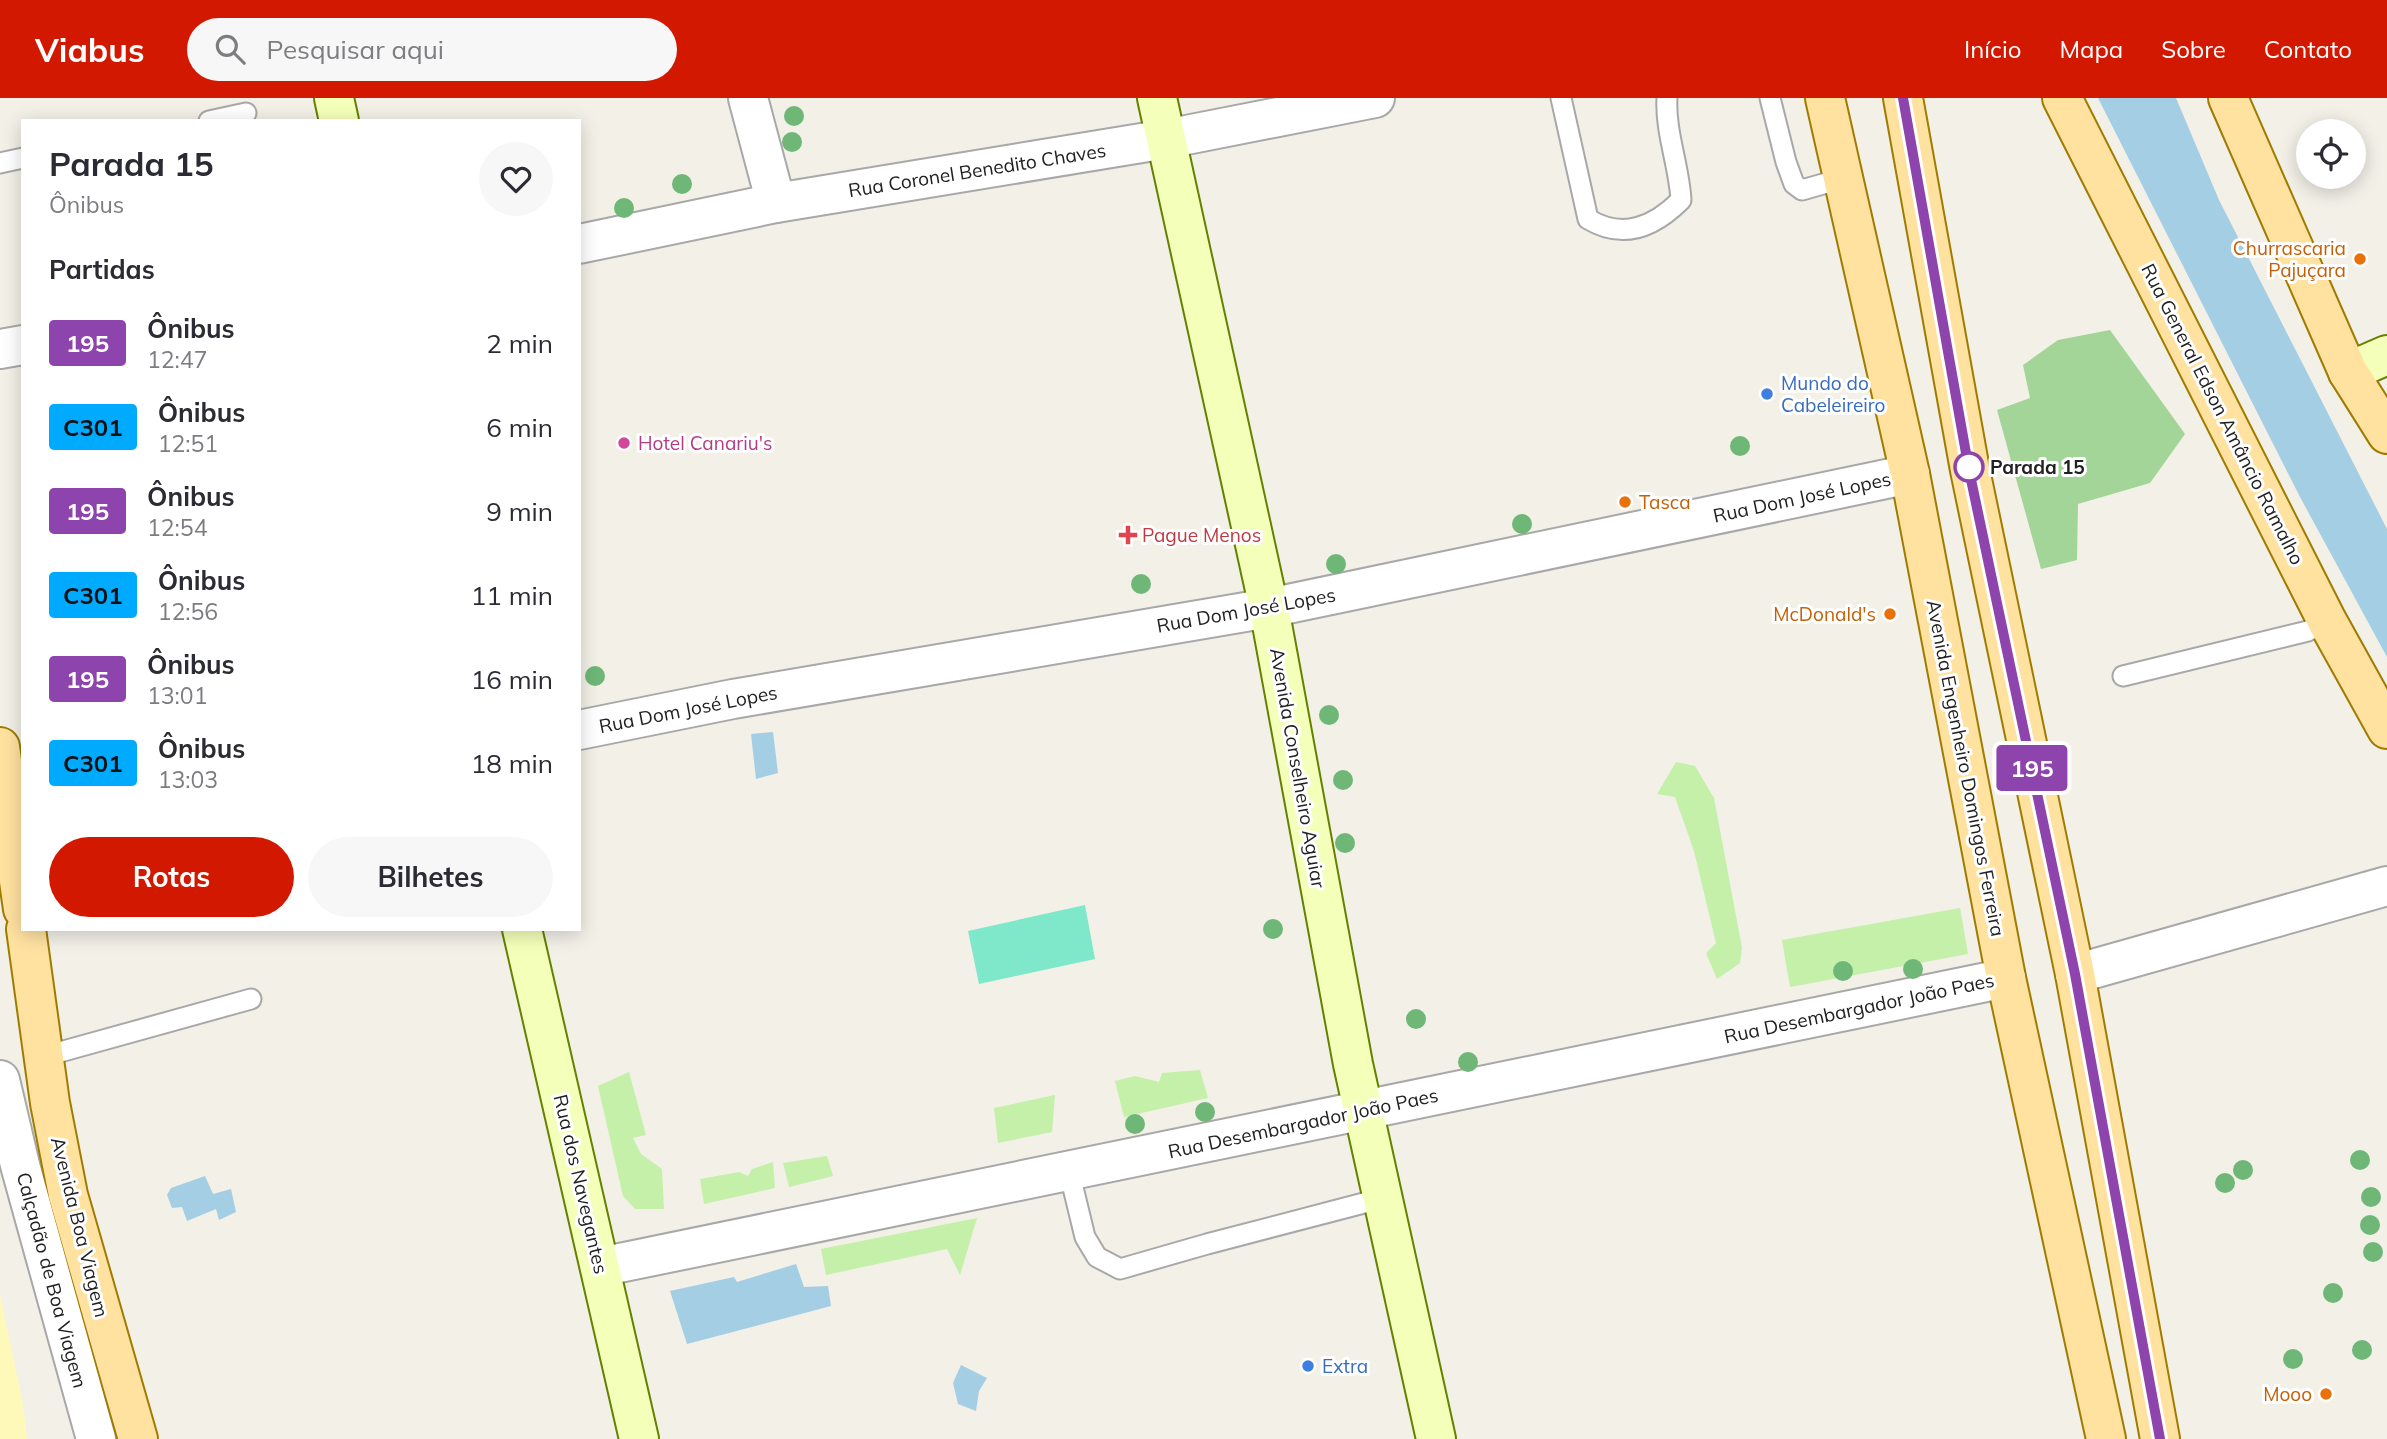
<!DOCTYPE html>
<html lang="pt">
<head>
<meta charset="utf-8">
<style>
	body { margin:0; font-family:Mulish,sans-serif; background:#f7f7f7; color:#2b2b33; height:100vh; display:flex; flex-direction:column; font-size:26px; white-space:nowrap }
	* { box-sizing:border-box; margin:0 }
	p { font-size:23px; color:#7c7c81 }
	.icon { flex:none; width:38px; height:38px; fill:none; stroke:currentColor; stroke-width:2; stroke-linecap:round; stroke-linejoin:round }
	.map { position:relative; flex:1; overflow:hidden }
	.panel { position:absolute; left:21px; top:21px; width:560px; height:812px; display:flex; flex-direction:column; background:#fff; border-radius:0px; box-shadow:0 4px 18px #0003 }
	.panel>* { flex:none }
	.badge { padding:0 14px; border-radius:5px; font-size:24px; line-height:46px }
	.tools { position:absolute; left:2296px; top:21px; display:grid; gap:14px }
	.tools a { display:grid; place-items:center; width:70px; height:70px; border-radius:50%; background:#fff; box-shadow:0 4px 18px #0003; font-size:35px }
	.map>.badge { position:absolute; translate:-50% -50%; box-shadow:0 0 0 4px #fff }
	h2 { padding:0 28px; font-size:26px; line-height:63px }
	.round { display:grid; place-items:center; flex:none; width:74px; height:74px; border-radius:37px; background:#f7f7f7 }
	.summary { display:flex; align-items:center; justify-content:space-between; height:119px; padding:0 28px }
	h1 { font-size:33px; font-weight:700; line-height:52px }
	.action { display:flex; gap:14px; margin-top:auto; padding:14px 28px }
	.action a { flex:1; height:80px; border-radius:42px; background:#d31800; color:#fff; font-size:28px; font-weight:700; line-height:80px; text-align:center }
	.action a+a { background:#f7f7f7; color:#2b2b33 }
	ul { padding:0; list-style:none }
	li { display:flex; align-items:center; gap:21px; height:84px; padding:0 28px }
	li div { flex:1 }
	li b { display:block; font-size:26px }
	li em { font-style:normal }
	li .badge { min-width:77px; font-weight:700; text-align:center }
	header { display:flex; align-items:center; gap:42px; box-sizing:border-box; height:98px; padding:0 35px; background:#d31800; color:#fff }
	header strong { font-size:33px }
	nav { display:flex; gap:38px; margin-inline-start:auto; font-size:24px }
	.search { width:490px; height:63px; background:#f7f7f7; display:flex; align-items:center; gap:18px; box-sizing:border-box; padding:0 24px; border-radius:38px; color:#7c7c81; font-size:26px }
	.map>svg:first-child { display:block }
</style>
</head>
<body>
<header>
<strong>Viabus</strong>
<div class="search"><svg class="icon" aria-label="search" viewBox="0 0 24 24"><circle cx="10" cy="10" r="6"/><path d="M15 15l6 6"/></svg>Pesquisar aqui</div>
<nav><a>Início</a><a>Mapa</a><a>Sobre</a><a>Contato</a></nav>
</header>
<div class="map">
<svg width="2387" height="1341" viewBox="0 0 2387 1341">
	<rect width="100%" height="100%" fill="#f2f0e7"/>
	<g fill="#c4f0a9">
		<polygon points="1676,664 1695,668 1714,700 1742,850 1740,865 1717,881 1706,855 1716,845 1694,753 1675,699 1657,696"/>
		<polygon points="1960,810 1968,856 1790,889 1782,842"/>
		<polygon points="1200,972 1208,1000 1124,1019 1115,983 1135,978 1159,984 1162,975"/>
		<polygon points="629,974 646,1037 633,1040 641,1056 662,1071 664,1111 635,1111 623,1098 598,988"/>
		<polygon points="1055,997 1052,1034 998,1045 994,1010"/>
		<polygon points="827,1058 833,1078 789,1089 783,1065"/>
		<polygon points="773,1064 775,1090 704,1106 700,1081 739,1074 748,1078 752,1071"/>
		<polygon points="977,1120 960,1177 947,1151 826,1177 821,1151"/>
	</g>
	<polygon fill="#a3d598" points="2110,232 2185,336 2150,385 2078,406 2077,462 2041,471 1997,312 2030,300 2023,267 2058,242"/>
	<polygon fill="#fff9b9" points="0,1197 23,1306 27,1341 0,1341"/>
	<polygon fill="#7fe8cb" points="1085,807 1095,861 979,886 968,833"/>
	<g fill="#a4cee4">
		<polygon points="2098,0 2176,0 2219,102 2387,431 2387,559 2300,399"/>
		<polygon points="773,634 778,675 756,681 751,636"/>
		<polygon points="205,1078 213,1096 231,1091 236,1114 219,1122 216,1111 187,1123 182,1109 172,1110 167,1097 171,1090"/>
		<polygon points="796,1166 804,1189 828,1188 831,1208 687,1246 670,1193 734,1179 737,1184"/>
		<polygon points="961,1267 987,1280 979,1293 976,1313 958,1306 953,1285"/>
	</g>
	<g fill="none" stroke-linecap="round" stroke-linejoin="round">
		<g stroke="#a8a8a8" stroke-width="23">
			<g id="lane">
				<path d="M1561,0L1588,121C1623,142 1654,129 1681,102C1679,67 1665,34 1667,0"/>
				<polyline points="1770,0 1786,64 1794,86 1802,92 1844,80"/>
				<polyline points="209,23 246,15"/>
				<polyline points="0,65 23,60"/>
				<polyline points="2123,578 2308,533 2317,528"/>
				<polyline points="60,954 251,901"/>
				<polyline points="1069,1073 1085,1139 1097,1159 1120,1171 1207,1146 1383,1100"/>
			</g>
		</g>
		<g stroke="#a8a8a8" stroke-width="42">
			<g id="street">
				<polyline points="748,0 776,105"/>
				<polyline points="579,146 776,105 1166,41 1375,0"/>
				<polyline points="0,251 23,247"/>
				<polyline points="579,632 733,601 1269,510 1910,376"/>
				<polyline points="2075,876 2387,788"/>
				<polyline points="0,982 20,1067 96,1341"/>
				<polyline points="600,1169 2006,880"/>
			</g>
		</g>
		<g stroke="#648100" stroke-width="42">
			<g id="secondary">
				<polyline points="334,0 339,23"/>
				<polyline points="1157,0 1269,510 1353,966 1436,1341"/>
				<polyline points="2348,274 2387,257"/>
				<polyline points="522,831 639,1341"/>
			</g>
		</g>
		<g stroke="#9f7c00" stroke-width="42">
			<g id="primary">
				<polyline points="1825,0 1910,376 2006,880 2106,1341"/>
				<polyline points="1903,0 1970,372 2075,876 2160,1341"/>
				<polyline points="2062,0 2327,523 2387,631"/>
				<polyline points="2228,0 2348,274 2387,336"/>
				<polyline points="0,649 23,811"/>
				<polyline points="26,831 50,1005 68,1097 138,1341"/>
			</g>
		</g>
		<use href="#lane" stroke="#fff" stroke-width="19"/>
		<use href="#street" stroke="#fff" stroke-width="38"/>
		<use href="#secondary" stroke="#f4ffb9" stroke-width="38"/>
		<use href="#primary" stroke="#ffe1a0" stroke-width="38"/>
	</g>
	<g fill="#6eb777">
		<circle cx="794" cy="18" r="10"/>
		<circle cx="792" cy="44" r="10"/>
		<circle cx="682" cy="86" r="10"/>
		<circle cx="624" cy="110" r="10"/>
		<circle cx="1740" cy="348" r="10"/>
		<circle cx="1522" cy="426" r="10"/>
		<circle cx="1336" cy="466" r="10"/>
		<circle cx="1141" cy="486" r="10"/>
		<circle cx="595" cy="578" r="10"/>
		<circle cx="1329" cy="617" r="10"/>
		<circle cx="1343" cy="682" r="10"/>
		<circle cx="1345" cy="745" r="10"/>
		<circle cx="1273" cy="831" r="10"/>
		<circle cx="1913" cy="871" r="10"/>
		<circle cx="1843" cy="873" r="10"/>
		<circle cx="1416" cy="921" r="10"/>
		<circle cx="1468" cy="964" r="10"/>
		<circle cx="1205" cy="1014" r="10"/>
		<circle cx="1135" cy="1026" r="10"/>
		<circle cx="2360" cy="1062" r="10"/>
		<circle cx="2243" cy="1072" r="10"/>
		<circle cx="2225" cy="1085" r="10"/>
		<circle cx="2371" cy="1099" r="10"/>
		<circle cx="2370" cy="1127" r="10"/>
		<circle cx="2373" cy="1154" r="10"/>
		<circle cx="2333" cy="1195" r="10"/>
		<circle cx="2362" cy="1252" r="10"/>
		<circle cx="2293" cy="1261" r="10"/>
	</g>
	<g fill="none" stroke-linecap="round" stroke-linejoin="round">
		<g stroke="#fff" stroke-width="16">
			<polyline id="line" points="1903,0 1969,372 2075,876 2160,1341"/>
		</g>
		<use href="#line" stroke="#8e44ad" stroke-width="10"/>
	</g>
	<g fill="#e8710a" stroke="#fff" stroke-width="2.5">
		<circle cx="2360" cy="161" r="7"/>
		<circle cx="1625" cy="404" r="7"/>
		<circle cx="1890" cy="516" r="7"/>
		<circle cx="2326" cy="1296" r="7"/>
	</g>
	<g fill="#3f7fe0" stroke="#fff" stroke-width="2.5">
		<circle cx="1767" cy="296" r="7"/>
		<circle cx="1308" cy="1268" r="7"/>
	</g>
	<circle fill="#d1479c" stroke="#fff" stroke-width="2.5" cx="624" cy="345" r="7"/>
	<circle fill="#fff" stroke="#8e44ad" stroke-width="3.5" cx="1969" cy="369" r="14"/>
	<path fill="#e0444e" stroke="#fff" stroke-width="2.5" d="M1124.5 426.5h7v7h7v7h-7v7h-7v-7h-7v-7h7z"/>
	<g text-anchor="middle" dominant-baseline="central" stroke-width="6" stroke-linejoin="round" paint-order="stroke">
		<g font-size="19" fill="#212121" stroke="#fff">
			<text transform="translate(977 72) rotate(-9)">Rua Coronel Benedito Chaves</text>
			<text transform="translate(2223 316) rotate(63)">Rua General Edson Amâncio Ramalho</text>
			<text transform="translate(1802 399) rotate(-12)">Rua Dom José Lopes</text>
			<text transform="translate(1246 512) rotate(-10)">Rua Dom José Lopes</text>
			<text transform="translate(688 611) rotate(-11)">Rua Dom José Lopes</text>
			<text transform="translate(1298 670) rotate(80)">Avenida Conselheiro Aguiar</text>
			<text transform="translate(1966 670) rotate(79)">Avenida Engenheiro Domingos Ferreira</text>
			<text transform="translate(1859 910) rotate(-12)">Rua Desembargador João Paes</text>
			<text transform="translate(1303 1025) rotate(-12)">Rua Desembargador João Paes</text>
			<text transform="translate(581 1086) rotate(77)">Rua dos Navegantes</text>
			<text transform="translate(80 1129) rotate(76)">Avenida Boa Viagem</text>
			<text transform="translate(52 1182) rotate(75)">Calçadão de Boa Viagem</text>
		</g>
		<g font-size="19" fill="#c56008" stroke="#fff" text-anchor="end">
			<text x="2346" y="150">Churrascaria<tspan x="2346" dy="22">Pajuçara</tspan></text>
			<text x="1639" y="404" text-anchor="start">Tasca</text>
			<text x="1876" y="516">McDonald's</text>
			<text x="2312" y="1296">Mooo</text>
		</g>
		<g font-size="19" fill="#366cbe" stroke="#fff" text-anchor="start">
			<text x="1781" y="285">Mundo do<tspan x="1781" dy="22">Cabeleireiro</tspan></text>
			<text x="1322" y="1268">Extra</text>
		</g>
		<g font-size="19" fill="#b23c85" stroke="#fff" text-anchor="start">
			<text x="638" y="345">Hotel Canariu's</text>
		</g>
		<g font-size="19" font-weight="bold" fill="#212121" stroke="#fff" text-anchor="start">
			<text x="1990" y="369">Parada 15</text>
		</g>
		<g font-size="19" fill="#be3a42" stroke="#fff" text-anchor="start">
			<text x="1142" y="437">Pague Menos</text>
		</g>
	</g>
</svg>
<div class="tools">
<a><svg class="icon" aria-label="locate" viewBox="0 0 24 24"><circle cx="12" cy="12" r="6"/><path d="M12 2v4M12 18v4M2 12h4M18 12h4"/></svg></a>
</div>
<b class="badge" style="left:2032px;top:670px;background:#8e44ad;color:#fff">195</b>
<section class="panel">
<div class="summary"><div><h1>Parada 15</h1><p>Ônibus</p></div><a class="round"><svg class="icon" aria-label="heart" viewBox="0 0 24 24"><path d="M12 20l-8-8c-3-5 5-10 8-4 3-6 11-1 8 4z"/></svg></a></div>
<h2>Partidas</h2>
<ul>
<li><span class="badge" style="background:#8e44ad;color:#fff">195</span><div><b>Ônibus</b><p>12:47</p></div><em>2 min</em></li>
<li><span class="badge" style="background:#0af;color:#111">C301</span><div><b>Ônibus</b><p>12:51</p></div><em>6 min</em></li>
<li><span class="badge" style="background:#8e44ad;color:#fff">195</span><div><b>Ônibus</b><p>12:54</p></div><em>9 min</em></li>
<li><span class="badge" style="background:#0af;color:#111">C301</span><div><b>Ônibus</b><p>12:56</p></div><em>11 min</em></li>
<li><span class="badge" style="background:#8e44ad;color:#fff">195</span><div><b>Ônibus</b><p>13:01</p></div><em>16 min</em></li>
<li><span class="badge" style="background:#0af;color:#111">C301</span><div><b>Ônibus</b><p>13:03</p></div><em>18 min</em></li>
</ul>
<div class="action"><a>Rotas</a><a>Bilhetes</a></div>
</section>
</div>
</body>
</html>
